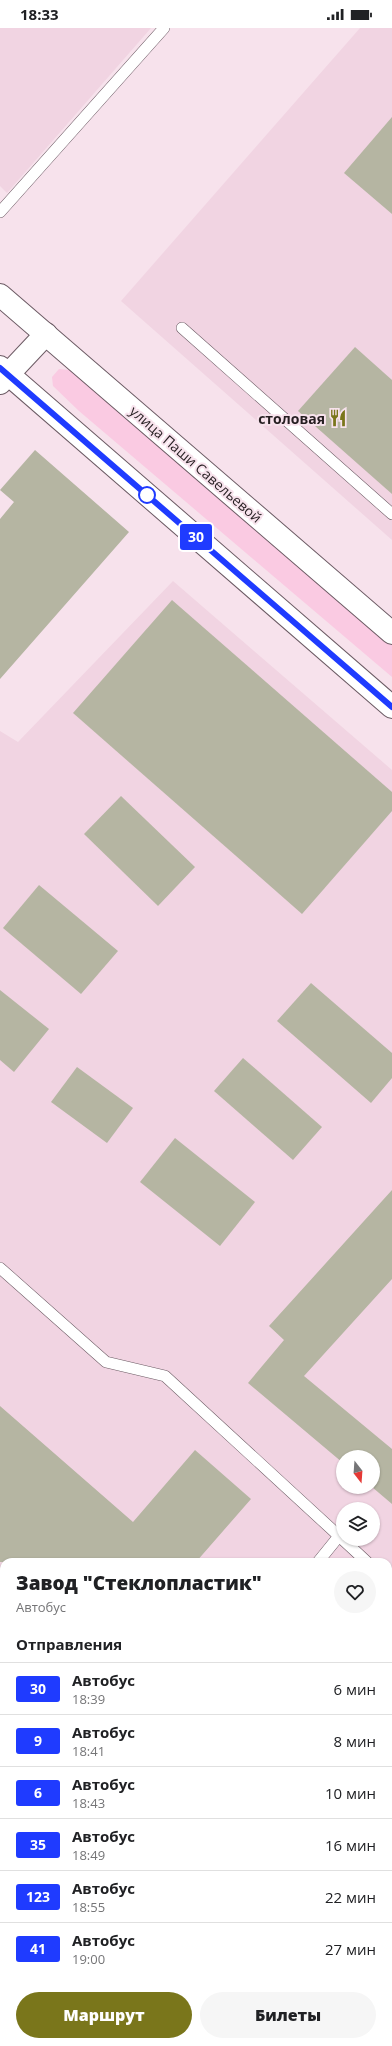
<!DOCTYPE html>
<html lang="ru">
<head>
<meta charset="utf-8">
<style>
	body { margin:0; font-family:"Open Sans",sans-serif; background:#f6f6f6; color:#202124; height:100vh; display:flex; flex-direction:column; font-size:15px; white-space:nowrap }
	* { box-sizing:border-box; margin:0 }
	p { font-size:13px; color:#757577 }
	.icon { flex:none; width:22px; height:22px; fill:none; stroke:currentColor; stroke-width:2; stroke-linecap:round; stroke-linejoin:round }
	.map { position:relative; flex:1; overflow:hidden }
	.drawer { position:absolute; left:0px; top:1530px; width:392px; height:488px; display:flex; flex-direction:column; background:#fff; border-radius:12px 12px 0 0; box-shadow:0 1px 3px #0004 }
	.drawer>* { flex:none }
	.badge { padding:0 8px; border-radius:3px; font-size:14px; line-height:26px }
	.needle { width:26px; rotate:163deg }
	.tools { position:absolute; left:336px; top:1422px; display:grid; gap:8px }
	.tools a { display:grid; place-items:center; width:44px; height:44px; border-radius:50%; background:#fff; box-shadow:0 1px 3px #0004; font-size:20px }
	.map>.badge { position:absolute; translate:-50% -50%; box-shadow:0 0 0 2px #fff }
	h2 { padding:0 16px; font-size:15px; line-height:36px }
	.round { display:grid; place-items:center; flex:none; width:42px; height:42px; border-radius:21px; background:#f6f6f6 }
	.summary { display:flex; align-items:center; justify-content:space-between; height:68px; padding:0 16px }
	h1 { font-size:19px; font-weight:800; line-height:30px }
	.action { display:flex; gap:8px; margin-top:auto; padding:8px 16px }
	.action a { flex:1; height:46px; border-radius:24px; background:#7a761b; color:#fff; font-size:16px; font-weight:800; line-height:46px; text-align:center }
	.action a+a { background:#f6f6f6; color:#202124 }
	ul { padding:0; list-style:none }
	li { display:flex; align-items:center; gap:12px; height:52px; padding:0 16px; border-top:1px solid #e0e0e0 }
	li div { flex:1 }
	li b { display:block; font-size:15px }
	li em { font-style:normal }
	li .badge { min-width:44px; font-weight:700; text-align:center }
	.status { display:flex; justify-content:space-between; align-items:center; height:28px; padding:0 20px; background:#fff; direction:ltr }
	.status svg { height:11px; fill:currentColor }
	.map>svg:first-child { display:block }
</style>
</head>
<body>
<div class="status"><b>18:33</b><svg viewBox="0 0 49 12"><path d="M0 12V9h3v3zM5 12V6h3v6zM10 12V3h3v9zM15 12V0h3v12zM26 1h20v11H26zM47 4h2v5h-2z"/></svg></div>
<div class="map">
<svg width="392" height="2018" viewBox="0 0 392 2018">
	<rect width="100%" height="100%" fill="#f7e2ec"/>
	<g fill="#f1d4e2" fill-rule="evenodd">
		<polygon points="0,0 151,0 7,165 0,158"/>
		<polygon points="360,0 392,0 392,512 121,273"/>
		<path d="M173,553L392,742V2011L386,2018H0V703L18,714ZM343,1429H373V1459H343ZM343,1481H373V1511H343ZM4,1534H388V2014H4Z"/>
	</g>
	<polygon fill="#facae2" points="59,341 70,342 216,464 380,609 392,616 392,649 79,383 53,358 52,349"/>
	<g fill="#b5b5a2">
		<polygon points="392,89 392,186 344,145"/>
		<polygon points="355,319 392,352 392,466 298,383"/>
		<polygon points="35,422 129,504 0,651 0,491 14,474 0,462"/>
		<polygon points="172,572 392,764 392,783 302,886 73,685"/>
		<polygon points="121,768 195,839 158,878 84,806"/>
		<polygon points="39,857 118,923 81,966 3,900"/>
		<polygon points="311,955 392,1025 392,1050 371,1075 277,993"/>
		<polygon points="0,962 49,1001 14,1044 0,1032"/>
		<polygon points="243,1030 322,1099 293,1132 214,1063"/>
		<polygon points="77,1039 133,1080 107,1115 51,1074"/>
		<polygon points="175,1110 255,1174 220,1218 140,1154"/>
		<polygon points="392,1162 392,1251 304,1348 392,1421 392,1476 372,1459 373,1429 343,1429 343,1435 248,1355 284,1312 269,1298"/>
		<polygon points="0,1378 133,1494 195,1422 251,1471 196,1534 0,1534"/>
	</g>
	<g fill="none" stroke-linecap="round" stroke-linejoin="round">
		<g stroke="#6c5b64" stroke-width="12">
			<g id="lane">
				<polyline points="0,184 164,0"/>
				<polyline points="182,300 392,486"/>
				<polyline points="0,1240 106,1334 165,1348 339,1508 318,1534"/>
				<polyline points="339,1508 367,1534"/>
				<polyline points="388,1554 392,1558"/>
				<polyline points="388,1874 392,1869"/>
				<polyline points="388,1939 390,1941 388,1944"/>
				<polyline points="165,2014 170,2018"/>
				<polyline points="4,2018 8,2014"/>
				<polyline points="320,2018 323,2014"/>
			</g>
		</g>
		<g stroke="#6c5b64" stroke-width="24">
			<g id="secondary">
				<polyline points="0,267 392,605"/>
				<polyline points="0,339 392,679"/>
				<polyline points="0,355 46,306"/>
			</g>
		</g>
		<use href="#lane" stroke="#fff" stroke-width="11"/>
		<use href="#secondary" stroke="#fff" stroke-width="22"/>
	</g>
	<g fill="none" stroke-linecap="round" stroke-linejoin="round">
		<g stroke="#fff" stroke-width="9">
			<polyline id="line" points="0,340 392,679"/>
		</g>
		<use href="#line" stroke="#1f3bff" stroke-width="6"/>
	</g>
	<defs>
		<g id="restaurant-bare" transform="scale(1.38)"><path d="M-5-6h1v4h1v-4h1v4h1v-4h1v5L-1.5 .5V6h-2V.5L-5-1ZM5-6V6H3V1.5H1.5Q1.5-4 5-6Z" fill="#7a761b" stroke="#f7e2ec" stroke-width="2.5" paint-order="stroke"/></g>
	</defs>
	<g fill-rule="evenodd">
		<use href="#restaurant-bare" x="338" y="390"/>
	</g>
	<circle fill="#fff" stroke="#1f3bff" stroke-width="2" cx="147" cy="467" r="8"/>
	<g text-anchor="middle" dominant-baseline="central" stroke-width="4" stroke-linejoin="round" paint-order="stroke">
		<g font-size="14" font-weight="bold" fill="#251e21" stroke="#f7e2ec" text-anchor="end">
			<text x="325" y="390">столовая</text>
		</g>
		<g font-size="14" fill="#251e21" stroke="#f7e2ec">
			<text transform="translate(196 436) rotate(41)">улица Паши Савельевой</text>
		</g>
	</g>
</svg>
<div class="tools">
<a><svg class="needle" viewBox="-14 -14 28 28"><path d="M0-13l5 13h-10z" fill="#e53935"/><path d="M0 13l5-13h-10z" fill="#757577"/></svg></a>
<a><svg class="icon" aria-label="layers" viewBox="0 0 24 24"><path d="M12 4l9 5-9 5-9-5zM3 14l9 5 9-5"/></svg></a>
</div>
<b class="badge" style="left:196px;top:509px;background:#1f3bff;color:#fff">30</b>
<section class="drawer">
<div class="summary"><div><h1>Завод &quot;Стеклопластик&quot;</h1><p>Автобус</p></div><a class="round"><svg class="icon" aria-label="heart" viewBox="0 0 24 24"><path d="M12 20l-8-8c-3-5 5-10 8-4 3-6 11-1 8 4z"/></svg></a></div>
<h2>Отправления</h2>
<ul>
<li><span class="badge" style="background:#1f3bff;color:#fff">30</span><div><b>Автобус</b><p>18:39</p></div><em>6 мин</em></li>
<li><span class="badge" style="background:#1f3bff;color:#fff">9</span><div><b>Автобус</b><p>18:41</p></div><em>8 мин</em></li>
<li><span class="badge" style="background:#1f3bff;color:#fff">6</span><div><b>Автобус</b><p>18:43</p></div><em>10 мин</em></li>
<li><span class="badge" style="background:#1f3bff;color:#fff">35</span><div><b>Автобус</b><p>18:49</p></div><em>16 мин</em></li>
<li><span class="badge" style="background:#1f3bff;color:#fff">123</span><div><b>Автобус</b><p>18:55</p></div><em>22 мин</em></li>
<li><span class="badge" style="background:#1f3bff;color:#fff">41</span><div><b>Автобус</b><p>19:00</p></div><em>27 мин</em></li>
</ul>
<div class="action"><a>Маршрут</a><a>Билеты</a></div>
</section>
</div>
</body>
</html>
